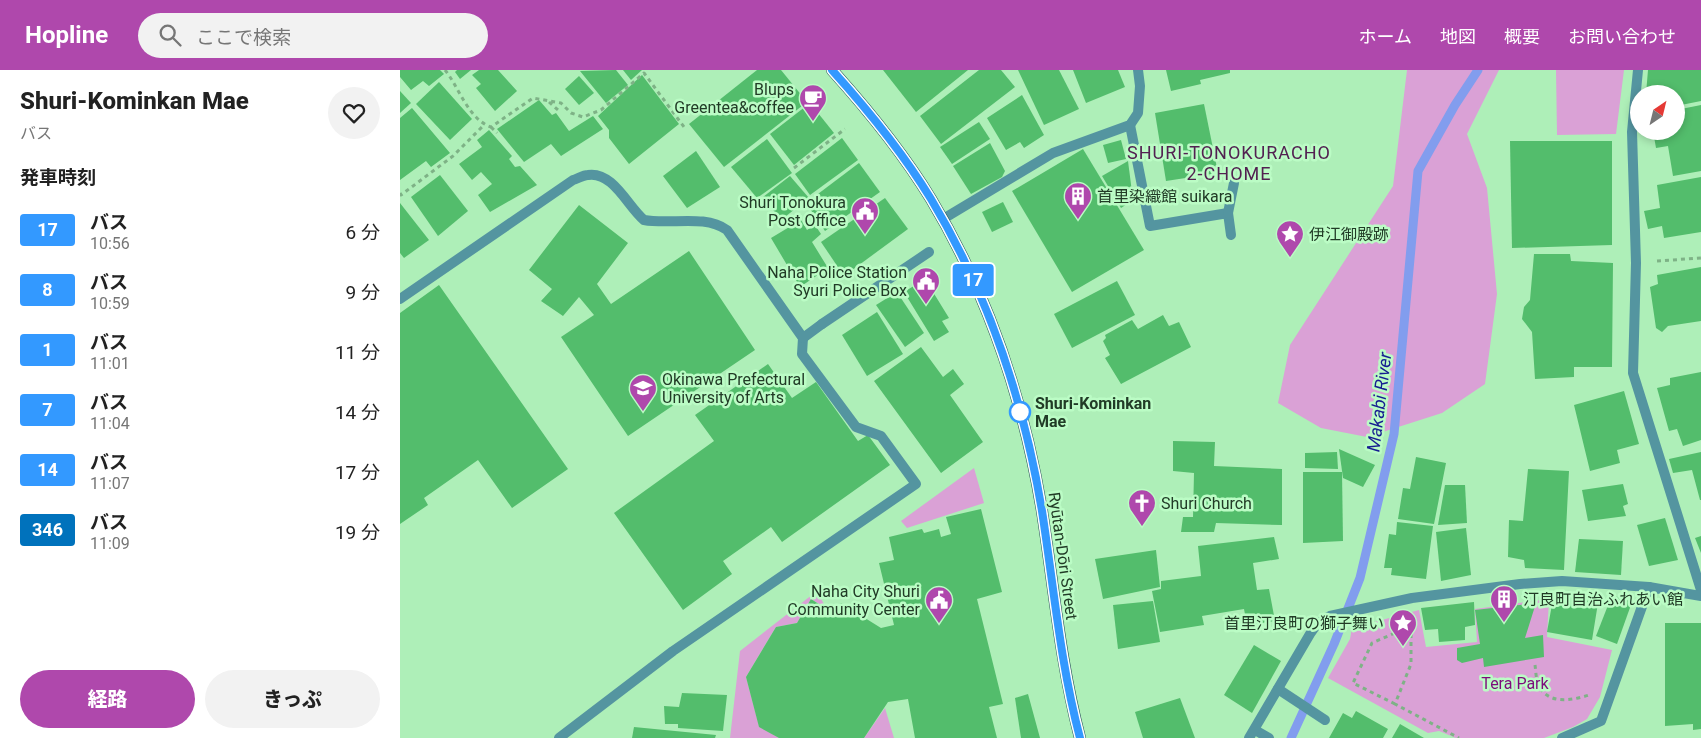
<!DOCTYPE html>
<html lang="ja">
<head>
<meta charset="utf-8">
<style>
	body { margin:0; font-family:Roboto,"Noto Sans JP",sans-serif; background:#f2f2f2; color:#222; height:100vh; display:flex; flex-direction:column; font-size:19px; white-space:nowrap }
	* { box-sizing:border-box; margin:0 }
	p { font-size:16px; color:#767676 }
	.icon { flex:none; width:28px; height:28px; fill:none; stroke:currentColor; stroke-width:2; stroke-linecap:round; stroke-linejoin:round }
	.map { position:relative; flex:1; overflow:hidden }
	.details { display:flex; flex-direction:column; background:#fff; width:400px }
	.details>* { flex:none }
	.badge { padding:0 10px; border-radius:4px; font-size:18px; line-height:32px }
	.needle { width:32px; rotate:35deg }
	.controls { position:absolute; left:1230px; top:15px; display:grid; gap:10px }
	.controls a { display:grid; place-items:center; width:55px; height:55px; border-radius:50%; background:#fff; box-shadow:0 2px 8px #0003; font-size:25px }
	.map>.badge { position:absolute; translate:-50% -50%; box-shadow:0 0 0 2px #fff }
	h2 { padding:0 20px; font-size:19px; line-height:45px }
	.round { display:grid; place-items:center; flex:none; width:52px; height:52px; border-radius:26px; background:#f2f2f2 }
	.headline { display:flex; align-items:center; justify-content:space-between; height:85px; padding:0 20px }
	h1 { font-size:24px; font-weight:800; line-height:38px }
	.action { display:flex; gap:10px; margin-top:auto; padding:10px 20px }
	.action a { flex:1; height:58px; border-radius:30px; background:#af48ac; color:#fff; font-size:20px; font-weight:800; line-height:58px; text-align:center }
	.action a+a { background:#f2f2f2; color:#222 }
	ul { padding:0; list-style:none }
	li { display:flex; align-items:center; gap:15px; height:60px; padding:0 20px }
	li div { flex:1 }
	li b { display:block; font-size:19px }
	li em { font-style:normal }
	li .badge { min-width:55px; font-weight:700; text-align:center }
	header { display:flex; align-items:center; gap:30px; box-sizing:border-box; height:70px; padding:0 25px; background:#af48ac; color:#fff }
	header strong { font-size:24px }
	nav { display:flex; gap:28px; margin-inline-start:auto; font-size:18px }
	.search { width:350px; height:45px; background:#f2f2f2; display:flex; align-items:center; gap:12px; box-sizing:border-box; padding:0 18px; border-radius:28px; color:#767676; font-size:19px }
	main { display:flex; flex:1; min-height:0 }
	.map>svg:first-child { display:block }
</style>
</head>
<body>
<header>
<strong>Hopline</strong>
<div class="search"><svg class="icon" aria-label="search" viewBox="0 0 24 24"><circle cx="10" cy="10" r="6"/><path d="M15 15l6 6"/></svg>ここで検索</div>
<nav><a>ホーム</a><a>地図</a><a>概要</a><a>お問い合わせ</a></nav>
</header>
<main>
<section class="details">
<div class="headline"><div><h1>Shuri-Kominkan Mae</h1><p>バス</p></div><a class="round"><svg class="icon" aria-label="heart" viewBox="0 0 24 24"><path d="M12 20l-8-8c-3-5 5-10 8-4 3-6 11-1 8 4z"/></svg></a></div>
<h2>発車時刻</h2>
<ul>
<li><span class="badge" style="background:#39f;color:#fff">17</span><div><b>バス</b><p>10:56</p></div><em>6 分</em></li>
<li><span class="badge" style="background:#39f;color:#fff">8</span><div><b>バス</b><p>10:59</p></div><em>9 分</em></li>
<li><span class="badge" style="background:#39f;color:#fff">1</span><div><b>バス</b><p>11:01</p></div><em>11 分</em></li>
<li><span class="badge" style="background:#39f;color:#fff">7</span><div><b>バス</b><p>11:04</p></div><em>14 分</em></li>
<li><span class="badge" style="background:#39f;color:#fff">14</span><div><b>バス</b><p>11:07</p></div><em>17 分</em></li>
<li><span class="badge" style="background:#0072bc;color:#fff">346</span><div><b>バス</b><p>11:09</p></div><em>19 分</em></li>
</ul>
<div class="action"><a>経路</a><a>きっぷ</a></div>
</section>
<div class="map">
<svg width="1301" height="668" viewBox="0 0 1301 668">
	<rect width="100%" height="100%" fill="#aeefb8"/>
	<g fill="#daa1d6">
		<polygon points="1007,0 1099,0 1067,64 1087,118 1097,224 1085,314 1042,343 967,367 921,358 878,333 890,275 993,116"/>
		<polygon points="1156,0 1224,0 1216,64 1157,65"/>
		<polygon points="574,398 584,433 507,458 501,451"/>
		<polygon points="417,521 426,538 411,529 397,553 376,557 346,607 359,656 379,668 330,668 340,581"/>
		<polygon points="1149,529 1147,567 1212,580 1200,627 1187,649 1173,657 1144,668 1056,668 1039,661 1028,663 928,608 950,569 952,558 1019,540 1026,577 1077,572 1075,539"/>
		<polygon points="485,638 494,668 464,668"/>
	</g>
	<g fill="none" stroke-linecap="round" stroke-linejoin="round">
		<polyline stroke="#829dee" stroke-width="9" points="891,668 934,574 960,508 994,364 1018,101 1055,35 1078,0"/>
	</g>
	<g fill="#53bd6c">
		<polygon points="0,0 40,0 44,4 29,16 23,11 11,20 0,7"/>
		<polygon points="57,0 71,0 60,9 55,2"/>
		<polygon points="79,0 98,0 117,21 95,41 76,18 81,14 72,5"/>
		<polygon points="216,0 228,15 206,33 180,1"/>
		<polygon points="223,0 242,0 231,10"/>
		<polygon points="357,0 381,0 407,32 324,97 289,54"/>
		<polygon points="483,0 568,0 516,42"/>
		<polygon points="579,0 601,0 615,17 541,74 520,46"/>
		<polygon points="618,0 659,0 679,39 644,55"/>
		<polygon points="673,0 718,0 725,17 686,33"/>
		<polygon points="766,0 830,0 830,3 800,10 801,14 771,21"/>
		<polygon points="1248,0 1301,0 1301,31 1276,36 1276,24 1246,24"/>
		<polygon points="242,5 279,54 229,94 209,68 209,60 198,46"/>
		<polygon points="179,6 194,23 179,35 165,19"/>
		<polygon points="39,12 72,49 50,70 16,34"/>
		<polygon points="0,21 11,33 0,43"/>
		<polygon points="622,25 644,65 624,78 620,72 606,80 587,48"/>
		<polygon points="139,30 152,45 156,43 169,61 193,46 203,59 161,86 151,74 124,92 97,59"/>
		<polygon points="410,33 434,63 394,95 370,64"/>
		<polygon points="804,34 818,103 766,111 755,43"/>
		<polygon points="1301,35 1301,101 1273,106 1268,76 1256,78 1253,61 1276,61 1276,40"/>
		<polygon points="12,38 50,83 31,97 26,91 0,110 0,48"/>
		<polygon points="579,52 590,69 552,94 540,77"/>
		<polygon points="89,60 112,86 109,89 115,97 120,96 137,115 90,142 78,125 92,114 81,102 72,110 59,94 82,77 77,70"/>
		<polygon points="442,68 458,90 410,125 395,104"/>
		<polygon points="367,69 392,103 357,128 331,97"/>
		<polygon points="721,70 726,89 708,93 703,75"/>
		<polygon points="1110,71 1212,71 1212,175 1112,178"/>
		<polygon points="590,73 605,101 602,107 571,124 553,96"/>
		<polygon points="683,79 744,180 672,222 612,121"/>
		<polygon points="296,81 320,117 287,138 263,106"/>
		<polygon points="728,91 733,130 721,138 702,106"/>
		<polygon points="459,93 480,122 425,161 406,133"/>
		<polygon points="40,105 68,141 38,166 11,127"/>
		<polygon points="390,106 409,128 381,150 363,127"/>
		<polygon points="1301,107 1301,162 1264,168 1262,156 1248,159 1244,141 1260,138 1257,115"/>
		<polygon points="485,128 508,159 444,206 421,172"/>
		<polygon points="603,132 613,152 592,162 582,142"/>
		<polygon points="0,133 29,170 4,188 0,183"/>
		<polygon points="179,135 228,173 197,214 211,234 289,181 355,280 228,366 161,267 194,245 179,227 163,246 141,231 152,219 129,200"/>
		<polygon points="401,150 407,160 415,155 421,164 412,172 428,198 400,217 371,168"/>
		<polygon points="1134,184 1170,184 1171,191 1213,193 1212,297 1174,297 1174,307 1135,309 1132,262 1122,249 1124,237 1130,230"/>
		<polygon points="1301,197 1301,251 1268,256 1262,262 1256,258 1250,217 1258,214 1257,205"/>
		<polygon points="525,209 549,248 542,251 549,262 534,271 504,222"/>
		<polygon points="717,211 735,245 672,278 654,244"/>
		<polygon points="39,215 168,399 112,438 78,390 24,428 28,435 0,454 0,243"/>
		<polygon points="497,222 524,263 505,277 476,235"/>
		<polygon points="477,242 503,284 467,306 442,265"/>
		<polygon points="763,245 769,256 779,252 791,277 721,314 705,288 710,285 703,271 706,268 705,265 732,250 738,259"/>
		<polygon points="521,277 543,307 553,299 564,314 550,325 583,372 541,403 474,311"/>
		<polygon points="368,294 392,328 416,312 458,371 468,365 490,395 382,472 371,457 323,491 332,504 283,540 214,443 314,371 295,345"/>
		<polygon points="1301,302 1301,370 1283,376 1277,359 1269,361 1257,318 1270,315 1270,308"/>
		<polygon points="1224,321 1239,374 1217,380 1220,393 1190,401 1174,335"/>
		<polygon points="773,371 815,372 814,396 882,399 882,455 816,453 814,462 781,462 783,447 793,447 794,403 773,401"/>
		<polygon points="939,379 975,395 963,417 943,408"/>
		<polygon points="937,382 938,399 905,398 905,383"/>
		<polygon points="1301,382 1301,430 1300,430 1292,400 1273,403 1269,389"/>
		<polygon points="1016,387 1046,393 1034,454 998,449 1003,418 1010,419"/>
		<polygon points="1128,399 1169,401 1164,500 1125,498 1124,490 1108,487 1109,450 1123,451"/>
		<polygon points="903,402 942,402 943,471 903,473"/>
		<polygon points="1223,414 1228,434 1223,436 1226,446 1188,451 1182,420"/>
		<polygon points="1045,415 1065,415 1067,453 1038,455"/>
		<polygon points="581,439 602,522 577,529 603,634 589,637 597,668 515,668 508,629 488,632 464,668 379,668 359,657 346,607 376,557 397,553 411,529 434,544 441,533 481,558 494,555 479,493 494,490 489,467 522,459 524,463 539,459 541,467 551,464 546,447"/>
		<polygon points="1265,448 1278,490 1249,496 1237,455"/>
		<polygon points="997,452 1033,456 1026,509 991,505 992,498 984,498 989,464 996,465"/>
		<polygon points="1066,458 1071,505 1041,511 1036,462"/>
		<polygon points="1301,466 1301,483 1295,468"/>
		<polygon points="874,467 879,489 853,493 857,520 869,519 875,551 847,555 844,539 802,546 804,555 760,562 752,521 761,519 761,511 801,506 798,476"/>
		<polygon points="1179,469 1223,471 1221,505 1175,502"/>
		<polygon points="756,480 760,517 703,529 695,489"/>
		<polygon points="1212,525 1232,532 1217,574 1196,566"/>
		<polygon points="1170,527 1198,533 1192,570 1147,562 1153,529 1169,531"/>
		<polygon points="753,531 760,572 718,579 713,535"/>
		<polygon points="1074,532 1075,555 1065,557 1065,570 1039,572 1038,559 1025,560 1021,538"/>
		<polygon points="1136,533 1125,568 1143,565 1144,587 1084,597 1083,588 1062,593 1057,590 1057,578 1080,574 1075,540"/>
		<polygon points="1265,553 1301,553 1301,659 1293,660 1293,654 1265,656"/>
		<polygon points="854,575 881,591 852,643 824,625"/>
		<polygon points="282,623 327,625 323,661 278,658 278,654 265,654 264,636 279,637"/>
		<polygon points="628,624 640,668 621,668 615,628"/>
		<polygon points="780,628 795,668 743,668 735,642"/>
		<polygon points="956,641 988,659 983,668 929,668 943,643 952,648"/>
		<polygon points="1000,654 1024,668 992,668"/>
		<polygon points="234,657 316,665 315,668 232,668"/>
	</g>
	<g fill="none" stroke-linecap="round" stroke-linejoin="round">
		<g stroke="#7eb286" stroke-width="3" stroke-dasharray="4 4" stroke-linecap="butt">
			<path d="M45,0C59,17 68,49 91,57L133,28L161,33L171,43L183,47L201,40L244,3L284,57"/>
			<polyline points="149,32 158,40"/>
			<polyline points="91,57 97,63"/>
			<polyline points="394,98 445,59"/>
			<polyline points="0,123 1,125 53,86 84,55"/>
			<polyline points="1257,191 1301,188"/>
			<polyline points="1011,548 1011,594 995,634 1059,668"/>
			<path d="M1135,595C1136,602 1136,613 1140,618C1151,635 1173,630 1189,625"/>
			<polyline points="995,634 953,613 972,573 1011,556"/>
		</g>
		<g stroke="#5495a0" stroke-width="10">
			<path d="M0,229L173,110C177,109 183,105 188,105C213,101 228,137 244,150C271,155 304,144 327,160L403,268L402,284L456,357L481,366L516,414L273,581L159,668"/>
			<polyline points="403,268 422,254"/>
			<polyline points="878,619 925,650"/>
		</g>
		<g stroke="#5495a0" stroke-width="10">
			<polyline points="1238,0 1232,62 1236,193 1233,303 1301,520"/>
			<polyline points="730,55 750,156 828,143 831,165"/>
			<polyline points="828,143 834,113"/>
			<polyline points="543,149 653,83 730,55 738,43 740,16 738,0"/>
			<polyline points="422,254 529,182"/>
			<polyline points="855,660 869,668"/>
			<polyline points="849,668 910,564 917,554 930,546 1012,528 1120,514 1162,511 1249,517 1301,526"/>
			<polyline points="1162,668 1201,651 1249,517"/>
		</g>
		<path stroke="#204f56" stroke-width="12" d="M432,0C468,40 503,83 531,129C588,224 624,332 642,441C654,518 660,591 680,668"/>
	</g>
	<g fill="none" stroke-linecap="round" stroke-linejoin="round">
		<g stroke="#fff" stroke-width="11">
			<path id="line" d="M432,0C468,40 503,83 531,129C588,224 624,332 642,441C654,518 660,592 680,668"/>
		</g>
		<use href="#line" stroke="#39f" stroke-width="8"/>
	</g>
	<defs>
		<g id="cafe-pin" transform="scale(1.4375)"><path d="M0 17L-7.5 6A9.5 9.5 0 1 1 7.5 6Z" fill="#af48ac" stroke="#bbfcc5"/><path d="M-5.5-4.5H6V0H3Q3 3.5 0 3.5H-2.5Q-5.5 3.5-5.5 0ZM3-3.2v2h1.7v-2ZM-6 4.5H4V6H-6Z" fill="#fff"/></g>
		<g id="building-pin" transform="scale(1.4375)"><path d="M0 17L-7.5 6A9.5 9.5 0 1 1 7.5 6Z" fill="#af48ac" stroke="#bbfcc5"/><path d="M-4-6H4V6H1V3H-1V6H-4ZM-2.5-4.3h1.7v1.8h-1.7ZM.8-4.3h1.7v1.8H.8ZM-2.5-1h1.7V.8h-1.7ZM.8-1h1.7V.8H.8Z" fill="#fff"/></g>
		<g id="civic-pin" transform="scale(1.4375)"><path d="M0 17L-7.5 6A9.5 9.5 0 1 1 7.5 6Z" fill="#af48ac" stroke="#bbfcc5"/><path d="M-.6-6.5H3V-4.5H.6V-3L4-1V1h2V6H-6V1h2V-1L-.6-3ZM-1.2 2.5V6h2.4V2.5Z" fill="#fff"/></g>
		<g id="sight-pin" transform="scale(1.4375)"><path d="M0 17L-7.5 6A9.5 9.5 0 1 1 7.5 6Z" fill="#af48ac" stroke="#bbfcc5"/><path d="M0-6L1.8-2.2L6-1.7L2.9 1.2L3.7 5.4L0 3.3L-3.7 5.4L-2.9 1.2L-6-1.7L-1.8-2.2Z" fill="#fff"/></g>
		<g id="school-pin" transform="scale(1.4375)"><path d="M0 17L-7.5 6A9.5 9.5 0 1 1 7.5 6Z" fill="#af48ac" stroke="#bbfcc5"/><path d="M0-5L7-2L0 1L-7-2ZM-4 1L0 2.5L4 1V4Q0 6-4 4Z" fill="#fff"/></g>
		<g id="church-pin" transform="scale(1.4375)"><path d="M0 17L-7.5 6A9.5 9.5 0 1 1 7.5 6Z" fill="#af48ac" stroke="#bbfcc5"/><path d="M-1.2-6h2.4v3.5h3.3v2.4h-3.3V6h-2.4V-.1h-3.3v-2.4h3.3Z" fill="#fff"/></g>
	</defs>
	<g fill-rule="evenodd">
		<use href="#cafe-pin" x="413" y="28"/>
		<use href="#building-pin" x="678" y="126"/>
		<use href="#civic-pin" x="465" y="141"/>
		<use href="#sight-pin" x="890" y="164"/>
		<use href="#civic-pin" x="526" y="211"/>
		<use href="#school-pin" x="243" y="318"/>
		<use href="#church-pin" x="742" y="433"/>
		<use href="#building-pin" x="1104" y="529"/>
		<use href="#civic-pin" x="539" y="530"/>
		<use href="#sight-pin" x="1003" y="553"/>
	</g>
	<circle fill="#fff" stroke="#39f" stroke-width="2.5" cx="620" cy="342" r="10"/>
	<g text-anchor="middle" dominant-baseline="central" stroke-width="5" stroke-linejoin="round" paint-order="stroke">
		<g font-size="16" fill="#213b26" stroke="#bbfcc5" text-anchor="end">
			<text x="394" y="19">Blups<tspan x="394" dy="18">Greentea&amp;coffee</tspan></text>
			<text x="697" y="126" text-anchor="start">首里染織館 suikara</text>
			<text x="446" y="132">Shuri Tonokura<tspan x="446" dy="18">Post Office</tspan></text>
			<text x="909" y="164" text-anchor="start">伊江御殿跡</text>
			<text x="507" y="202">Naha Police Station<tspan x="507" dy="18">Syuri Police Box</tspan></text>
			<text x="262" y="309" text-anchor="start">Okinawa Prefectural<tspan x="262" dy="18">University of Arts</tspan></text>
			<text x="761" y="433" text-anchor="start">Shuri Church</text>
			<text x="520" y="521">Naha City Shuri<tspan x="520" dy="18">Community Center</tspan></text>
			<text x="1123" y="529" text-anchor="start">汀良町自治ふれあい館</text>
			<text x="984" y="553">首里汀良町の獅子舞い</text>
		</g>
		<g font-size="16" font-weight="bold" fill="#213b26" stroke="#bbfcc5" text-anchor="start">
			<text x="635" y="333">Shuri-Kominkan<tspan x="635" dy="18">Mae</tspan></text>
		</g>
		<g font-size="16" fill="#213b26" stroke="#bbfcc5">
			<text transform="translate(663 486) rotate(82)">Ryūtan-Dōri Street</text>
		</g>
		<g font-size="16" fill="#7d0b7b" stroke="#bbfcc5">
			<text x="1115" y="613">Tera Park</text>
		</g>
		<g font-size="18" letter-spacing="1" fill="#522151" stroke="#bbfcc5">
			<text x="829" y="82">SHURI-TONOKURACHO<tspan x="829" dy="21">2-CHOME</tspan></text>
		</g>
		<g font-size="18" font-style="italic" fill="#161d91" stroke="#bbfcc5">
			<text transform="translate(979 332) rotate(-83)">Makabi River</text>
		</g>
	</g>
</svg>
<div class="controls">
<a><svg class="needle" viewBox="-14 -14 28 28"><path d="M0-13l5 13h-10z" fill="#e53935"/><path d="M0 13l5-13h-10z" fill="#767676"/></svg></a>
</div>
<b class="badge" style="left:573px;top:210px;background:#39f;color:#fff">17</b>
</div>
</main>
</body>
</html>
